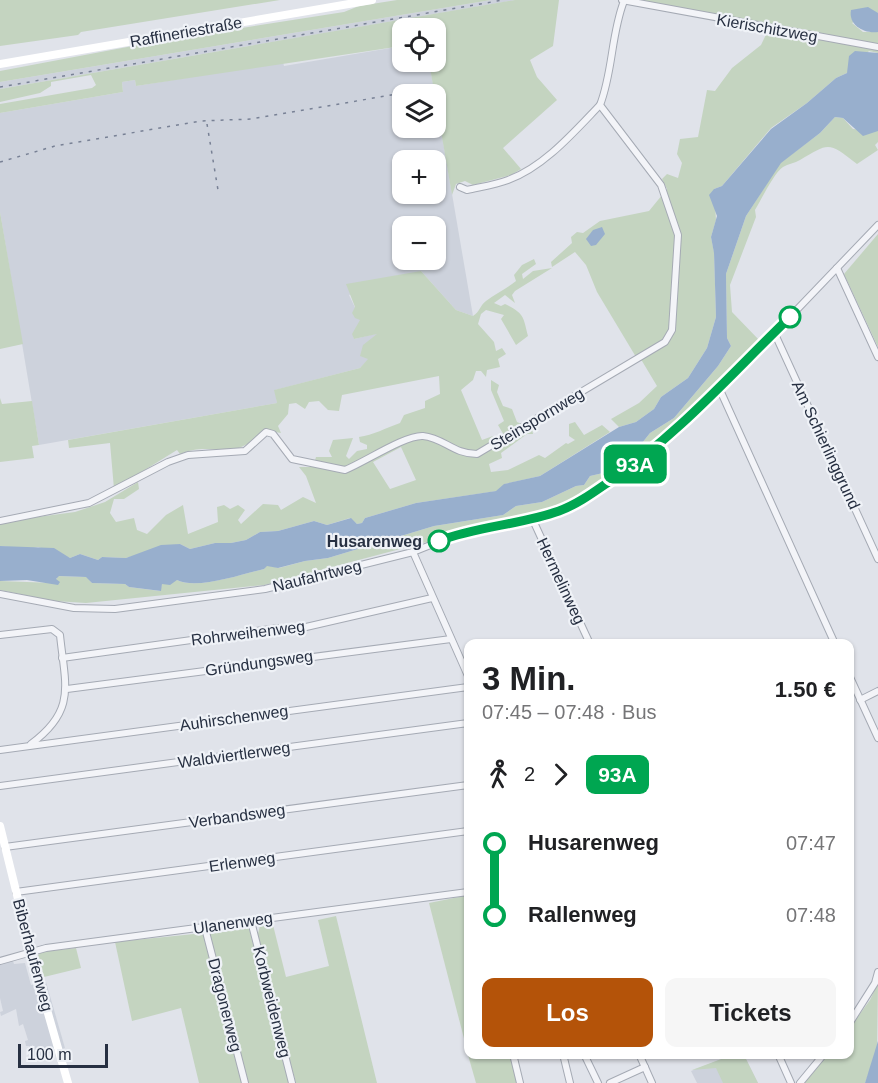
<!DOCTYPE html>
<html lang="de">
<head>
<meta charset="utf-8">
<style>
	body { margin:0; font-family:Arial,sans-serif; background:#f6f6f6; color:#202124; height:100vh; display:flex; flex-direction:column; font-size:22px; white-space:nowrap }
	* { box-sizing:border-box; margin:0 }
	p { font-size:20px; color:#757577 }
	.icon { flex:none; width:33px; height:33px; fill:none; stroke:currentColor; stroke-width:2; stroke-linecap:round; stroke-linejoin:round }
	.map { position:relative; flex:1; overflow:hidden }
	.side { position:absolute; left:464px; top:639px; width:390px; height:420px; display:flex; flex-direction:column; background:#fff; border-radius:12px; box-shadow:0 2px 4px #0004 }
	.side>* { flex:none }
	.badge { padding:0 12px; border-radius:9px; font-size:21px; line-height:39px }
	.controls { position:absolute; left:392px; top:18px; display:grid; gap:12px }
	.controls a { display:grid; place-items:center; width:54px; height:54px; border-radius:12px; background:#fff; box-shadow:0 2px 4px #0004; font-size:30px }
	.scale { position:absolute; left:18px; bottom:15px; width:90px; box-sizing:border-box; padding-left:6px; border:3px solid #273042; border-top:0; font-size:16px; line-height:21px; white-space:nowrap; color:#273042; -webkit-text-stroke:4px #eff2f7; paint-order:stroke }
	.map>.badge { position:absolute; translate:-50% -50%; box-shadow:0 0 0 3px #fff }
	.legs { display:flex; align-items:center; gap:9px; height:66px; padding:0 18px; font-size:20px }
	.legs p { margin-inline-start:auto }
	.overview { display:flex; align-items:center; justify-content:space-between; height:102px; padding:0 18px }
	h1 { font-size:33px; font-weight:600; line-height:45px }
	.button { display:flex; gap:12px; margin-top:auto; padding:12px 18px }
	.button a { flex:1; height:69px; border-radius:12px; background:#b45309; color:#fff; font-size:24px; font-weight:600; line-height:69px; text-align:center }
	.button a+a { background:#f6f6f6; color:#202124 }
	ul { padding:0 18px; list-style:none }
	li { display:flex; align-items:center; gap:21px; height:72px; font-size:22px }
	li i { display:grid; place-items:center; width:9px; height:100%; margin:0 8px; background:currentColor }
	li i::after { content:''; width:15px; height:15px; margin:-8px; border:4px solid; border-radius:50%; background:#fff }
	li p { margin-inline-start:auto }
	li:first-child i { background:linear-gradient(#0000 50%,currentColor 0) }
	li:last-child i { background:linear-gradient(currentColor 50%,#0000 0) }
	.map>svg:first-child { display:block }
</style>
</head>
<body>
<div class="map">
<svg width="878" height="1083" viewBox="0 0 878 1083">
	<rect width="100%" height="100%" fill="#e0e3ea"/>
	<g fill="#cdd2dc" fill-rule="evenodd">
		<polygon points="491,0 516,0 0,89 0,82"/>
		<path d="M402,46V62H429L435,94H402V128H435V95L473,316L456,310L421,271L349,295L361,320L353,334L354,339L379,333L369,359L360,368L275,390L277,403L39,445L0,212V113L123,92L122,82L135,80L136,86L283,62L284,66ZM402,160H435V194H402ZM402,226H435V260H402Z"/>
		<polygon points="13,961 14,964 25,963 31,985 46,982 65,1048 33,1058 29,1046 26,1046 25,1041 28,1040 23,1024 19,1026 16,1009 1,1016 0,1012 3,1011 0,998 0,964"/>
		<polygon points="732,1055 744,1055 758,1083 697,1083 691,1071"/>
	</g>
	<g fill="#c4d4c0" fill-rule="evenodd">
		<polygon points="0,0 280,0 81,32 78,35 0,46"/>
		<polygon points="397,0 491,0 0,82 0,71 159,41 344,12 359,6"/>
		<polygon points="515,0 559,0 553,46 530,60 537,77 557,100 503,148 521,169 511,175 473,185 465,181 456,184 452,195 429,62 435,62 435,28 402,28 402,46 136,86 135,80 122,82 123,92 0,113 0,104 92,88 96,85 91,75 51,82 51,86 40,93 0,102 0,89"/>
		<polygon points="640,0 878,0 878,13 873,12 852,23 863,32 878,32 878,53 869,51 847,73 836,78 807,103 771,128 722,186 714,189 716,220 711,237 714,252 716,317 707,348 688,378 661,397 654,409 636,422 619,427 611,419 639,403 657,386 642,361 636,357 597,292 586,265 575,252 552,267 551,262 572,243 571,237 577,232 583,233 600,221 649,211 667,189 662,179 667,174 678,178 682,163 677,154 680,139 698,137 707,90 715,91 732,68 761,45 771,24"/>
		<path d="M835,117L843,118L853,129L878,131V142L875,145L878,150L857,164C828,141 829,143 800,160C795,163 788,164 783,167C774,173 761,200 755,210L756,217L730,285L732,312L760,341L670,430L631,461L583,495L544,511L264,585L86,603L54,601L0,590V581L54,583L58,576L87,577L92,583L125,584L129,587L160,591L162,584L177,580C196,590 242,574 264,569L267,565L279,568L305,561L328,558L434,526L503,515L516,506L542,502L576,486L584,485L590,476L603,473L605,468L638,448L650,433L674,418L718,366L731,346L727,338L726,274L746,216L780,163L820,133Z"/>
		<polygon points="0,212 23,344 0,349"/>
		<polygon points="878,234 878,347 844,274"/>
		<path d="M534,259L536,264L522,274L523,279L533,271L552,268L515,291L512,295L515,303L505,295L494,303L501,306L505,304C525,314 523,317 528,336L516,345L501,319L504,315L486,310L481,314L478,324L494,342L496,351L502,348L506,354L498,359L500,367L487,370L486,377L481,371H476L473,380L461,390L482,440L493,436L498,442L505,437L498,425L504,421L491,390V380L499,385L497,392L503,406L512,409L517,422L532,429L533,434H527L501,453L502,458L489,464L491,472L508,470L539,455L545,458L566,443L568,444L575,440L569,436V424L575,422L584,435L602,425L610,432L540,476L505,484L497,491L416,503L365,518L362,523L357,524L350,518L327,525L314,521L278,531L260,532L246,540L231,543H215L190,549L180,544L126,558L102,557L98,560L80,554L70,558L38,547L29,549L0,546V522L75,512L105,502L138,482L139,489L124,499H114L110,513L116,522L134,518L137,530L147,534L166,515L183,505L188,534L218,522L217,507L224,505L230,509L238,505L245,510L238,520L241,524L263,504L278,505L281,510L303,497L316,503L306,476L299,467H313L316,457H332L329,451L333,440L353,438L346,456L349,459L357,451L367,449V445L360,442L359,437C373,435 386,428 400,423L404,415L425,408V401L440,394L439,376L342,395L339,411L328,410L319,401L309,402L305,409L296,403L289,404L288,414L278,426L281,433L263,430C232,466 215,439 180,454L177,450L114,489L110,443L69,448L68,440L277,403L274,390L360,368L368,359L360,356L363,345L377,334L354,339L352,334L360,320L355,318L352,313L355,307L346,284L421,271L456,310L473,316C480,312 480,305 486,301C495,294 506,289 516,281L514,275L522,265ZM401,447L416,480L390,489L373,462Z"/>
		<polygon points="0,398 2,404 32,401 39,445 32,446 34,458 0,462"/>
		<polygon points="464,896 468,899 468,1054 429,903"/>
		<polygon points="336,916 377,1083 296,1083 280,1025 281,1014 276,1006 257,937 260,926 273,925 286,977 329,966 318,920"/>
		<polygon points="249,928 289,1083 247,1083 210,934"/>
		<polygon points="204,933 242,1083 199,1083 181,1008 132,1021 115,942"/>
		<polygon points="76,948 81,968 44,977 38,956 40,952"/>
		<polygon points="878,983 877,1051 865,1083 804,1083 828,1055 849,1054 849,1029 870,1000"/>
		<polygon points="468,1055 511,1055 518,1083 476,1083"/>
		<polygon points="732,1055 744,1055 758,1083 723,1083 716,1068 692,1070"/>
	</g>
	<g fill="#98afcd">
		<path d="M868,7L878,13V32C864,34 848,25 851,10Z"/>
		<path d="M855,51L878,53V131L863,136L843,118L835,117L820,133L781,163L746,216L726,274L727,338L731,346L718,366L674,418L650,433L638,448L605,468L603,473L590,476L584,485L576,486L542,502L516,506L503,515L434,526L328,558L305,561L278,568L267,566L264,569C242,574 197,590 177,580L170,585L162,584L161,591L129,587L125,584L92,583L86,577L59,576L56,579L60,582L58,585L27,580L0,581V546L54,548L70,558L80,554L98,560L102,557L126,558L161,545L180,544L190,549L215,543H231L246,540L260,532L278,531L314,521L327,525L351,518L357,524L362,523L365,518L416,503L496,491L504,484L540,476L619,427L636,422L654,409L661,397L688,378L707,348L716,317L714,253L711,237L717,216L709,195L714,189L722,186L771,129L807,103L836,78L847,73L849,56Z"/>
		<polygon points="602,227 605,234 596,245 591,246 586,239 593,230"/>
		<polygon points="878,1041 878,1083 865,1083"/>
	</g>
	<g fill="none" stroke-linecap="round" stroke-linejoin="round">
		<g stroke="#a5aab4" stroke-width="8">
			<g id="street">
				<polyline points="622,0 878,47"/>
				<path d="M460,187L467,190C480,187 495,185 508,180C544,167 574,132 600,105"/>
				<polyline points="837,268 878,357"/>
				<polyline points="774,332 878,559"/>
				<polyline points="720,390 835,644"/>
				<polyline points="532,518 590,644"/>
				<path d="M0,521L89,503L168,462L188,455L245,451L266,432L273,434L292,459L345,470C365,462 405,435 423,436C444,438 453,454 477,454L665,342L672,330L678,235L661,185L600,105C613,72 611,34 624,1"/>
				<polyline points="413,552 468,676"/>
				<polyline points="0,594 74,608 115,609 265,589 413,552 448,538 559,511 585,498 633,466 674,432 720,390 878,225"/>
				<path d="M0,635L52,629L60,635C65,685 77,710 31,744"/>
				<polyline points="62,658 278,628 293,630 432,598"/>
				<polyline points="849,675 878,738"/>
				<polyline points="67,689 451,639"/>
				<polyline points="860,700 878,691"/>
				<polyline points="0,750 468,687"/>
				<polyline points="0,786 468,723"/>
				<polyline points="5,847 468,785"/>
				<polyline points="16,892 468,831"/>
				<polyline points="251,921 292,1083"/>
				<polyline points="205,928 245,1083"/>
				<polyline points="0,961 46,948 468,892"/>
				<polyline points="849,1024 875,983 878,972"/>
				<polyline points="513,1054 520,1083"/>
				<polyline points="563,1054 570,1083"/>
				<polyline points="584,1054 598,1083"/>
				<polyline points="639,1054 652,1083"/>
				<polyline points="778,1054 791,1083"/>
				<polyline points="610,1083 645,1067"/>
				<polyline points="800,1083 824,1054"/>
			</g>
		</g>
		<use href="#street" stroke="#f3f4f8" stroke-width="6"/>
		<g stroke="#fff" stroke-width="8">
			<polyline points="0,64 372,0"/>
			<polyline points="0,826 35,968 68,1083"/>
		</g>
		<g stroke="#788195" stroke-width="1.5" stroke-dasharray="3 6" stroke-linecap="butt">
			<polyline points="0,87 503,0"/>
			<polyline points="207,124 218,190"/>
			<polyline points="0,162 55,146 201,121 251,119 409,92"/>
		</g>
	</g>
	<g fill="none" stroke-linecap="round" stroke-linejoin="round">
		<g stroke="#fff" stroke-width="14">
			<path id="line-1" d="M439,541C477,526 520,525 559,511C578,504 594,492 610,481C678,435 731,374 790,317"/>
		</g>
		<use href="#line-1" stroke="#00a651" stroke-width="9"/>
	</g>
	<g fill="#fff" stroke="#00a651" stroke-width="3">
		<circle cx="790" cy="317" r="10"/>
		<circle cx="439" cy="541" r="10"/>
	</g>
	<g text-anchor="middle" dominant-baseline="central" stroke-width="4.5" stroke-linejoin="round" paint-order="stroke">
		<g font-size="16" fill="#273042" stroke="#eff2f7">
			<text transform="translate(767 28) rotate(10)">Kierischitzweg</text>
			<text transform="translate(186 32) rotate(-10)">Raffineriestraße</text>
			<text transform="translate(537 419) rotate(-31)">Steinspornweg</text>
			<text transform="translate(826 445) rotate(65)">Am Schierlinggrund</text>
			<text transform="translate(317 576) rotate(-14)">Naufahrtweg</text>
			<text transform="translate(561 581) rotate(65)">Hermelinweg</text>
			<text transform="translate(248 633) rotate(-7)">Rohrweihenweg</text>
			<text transform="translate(259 663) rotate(-8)">Gründungsweg</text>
			<text transform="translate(234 718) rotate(-8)">Auhirschenweg</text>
			<text transform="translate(234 755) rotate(-8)">Waldviertlerweg</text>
			<text transform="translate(237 816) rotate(-8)">Verbandsweg</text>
			<text transform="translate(242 862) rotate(-8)">Erlenweg</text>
			<text transform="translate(233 923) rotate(-8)">Ulanenweg</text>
			<text transform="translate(33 955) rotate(75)">Biberhaufenweg</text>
			<text transform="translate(272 1002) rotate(76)">Korbweidenweg</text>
			<text transform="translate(225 1005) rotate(76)">Dragonerweg</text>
		</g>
		<g font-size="16" font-weight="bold" fill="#273042" stroke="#eff2f7" text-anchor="end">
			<text x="422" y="541">Husarenweg</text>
		</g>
	</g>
</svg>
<div class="controls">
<a><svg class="icon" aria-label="locate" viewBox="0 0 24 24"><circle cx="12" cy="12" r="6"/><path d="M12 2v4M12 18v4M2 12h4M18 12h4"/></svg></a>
<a><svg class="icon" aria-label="layers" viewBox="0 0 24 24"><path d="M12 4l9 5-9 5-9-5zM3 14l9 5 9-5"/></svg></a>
<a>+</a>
<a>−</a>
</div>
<div class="scale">100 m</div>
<b class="badge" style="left:635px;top:464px;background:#00a651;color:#fff">93A</b>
<section class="side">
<div class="overview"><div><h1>3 Min.</h1><p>07:45 – 07:48 · Bus</p></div><b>1.50 €</b></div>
<div class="legs"><svg class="icon" aria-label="walk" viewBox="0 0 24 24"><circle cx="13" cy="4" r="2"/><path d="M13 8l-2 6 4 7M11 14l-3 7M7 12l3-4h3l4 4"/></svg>2<svg class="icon" aria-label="forward" viewBox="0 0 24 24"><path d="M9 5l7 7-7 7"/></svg><b class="badge" style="background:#00a651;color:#fff">93A</b></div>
<ul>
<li><i style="color:#00a651"></i><b>Husarenweg</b><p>07:47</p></li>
<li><i style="color:#00a651"></i><b>Rallenweg</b><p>07:48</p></li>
</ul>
<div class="button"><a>Los</a><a>Tickets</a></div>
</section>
</div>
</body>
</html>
